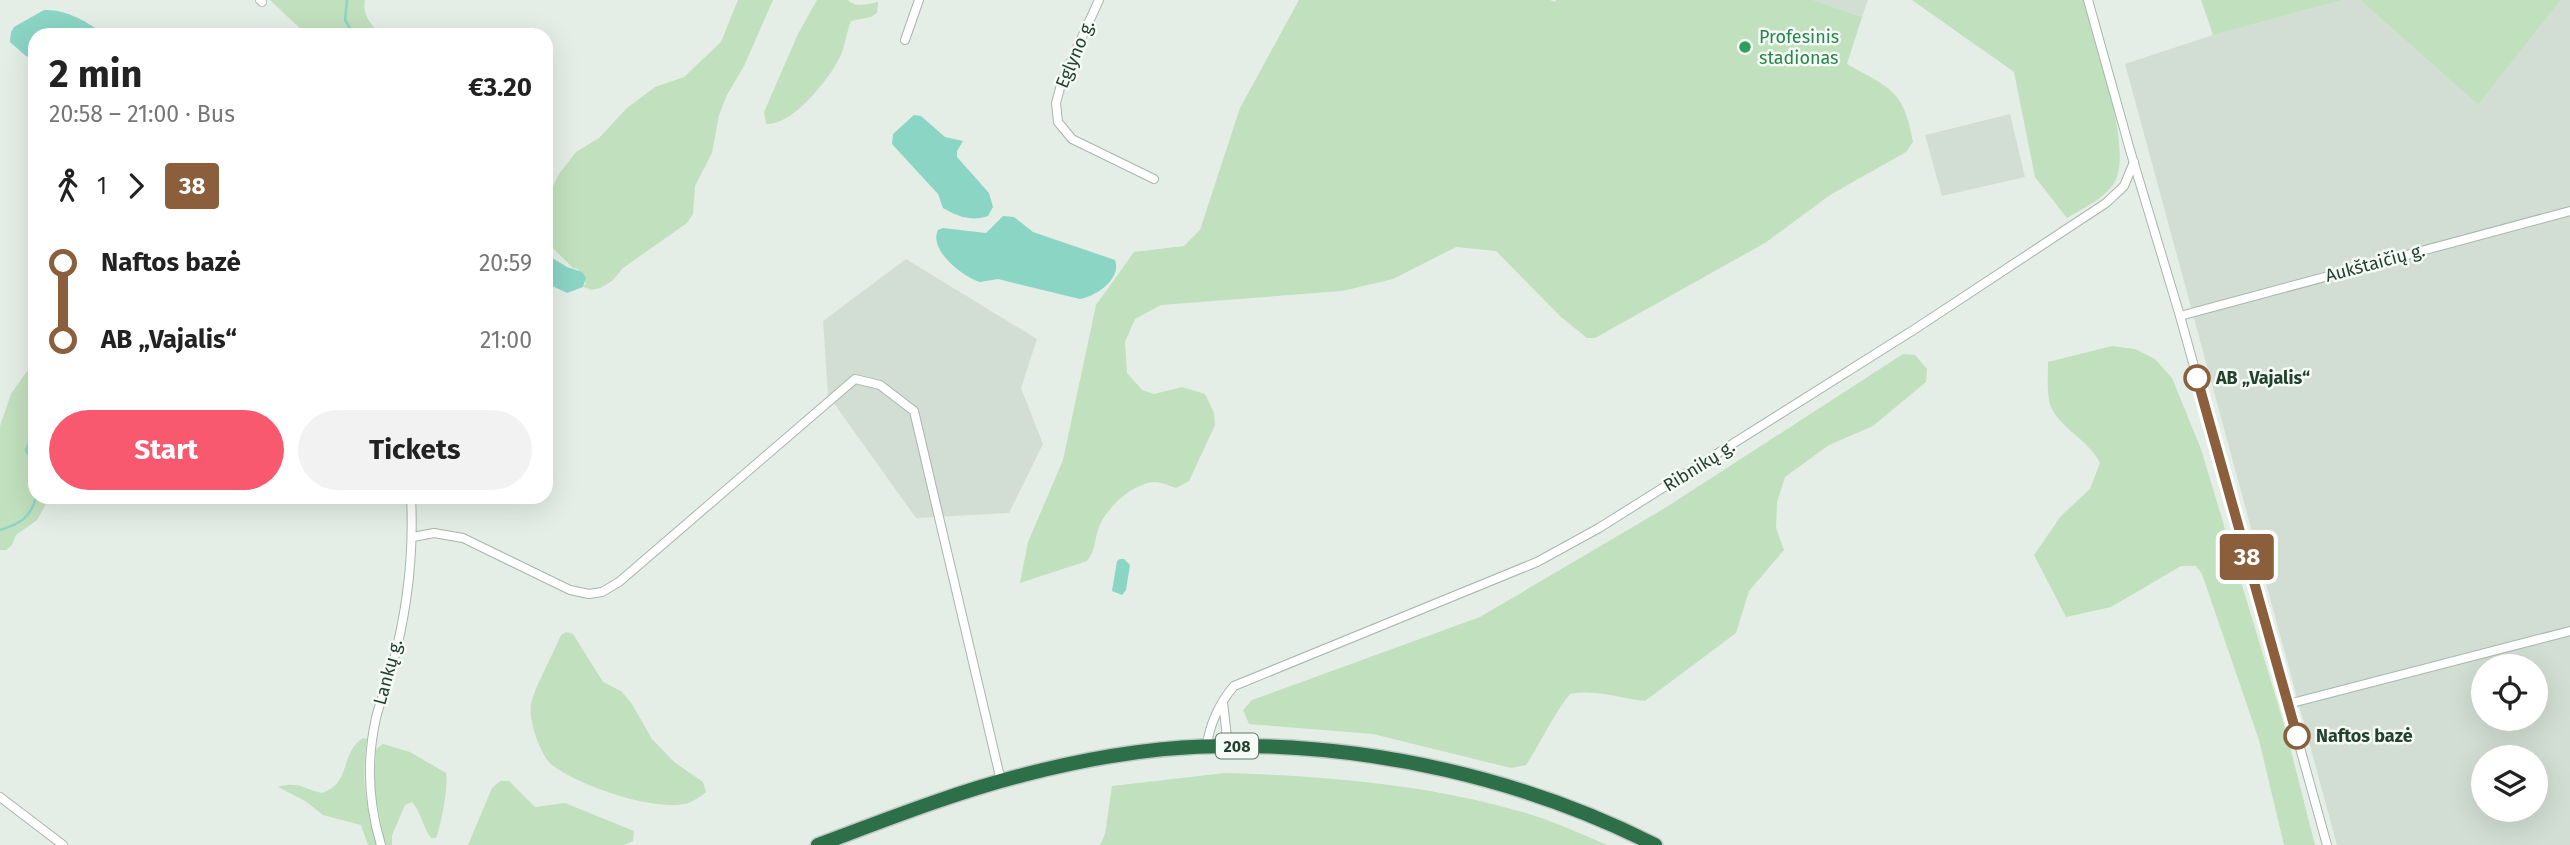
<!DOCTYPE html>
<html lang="en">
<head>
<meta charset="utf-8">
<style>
	body { margin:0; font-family:"Fira Sans",sans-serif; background:#f2f2f2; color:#222; height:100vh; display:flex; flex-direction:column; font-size:26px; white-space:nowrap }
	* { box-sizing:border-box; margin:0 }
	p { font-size:23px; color:#767676 }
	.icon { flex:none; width:38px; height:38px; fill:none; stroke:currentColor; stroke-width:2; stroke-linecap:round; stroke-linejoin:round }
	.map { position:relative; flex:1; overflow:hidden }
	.sheet { position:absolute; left:28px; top:28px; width:525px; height:476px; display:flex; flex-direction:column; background:#fff; border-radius:21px; box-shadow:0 7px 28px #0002 }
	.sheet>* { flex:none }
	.badge { padding:0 14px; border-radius:5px; font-size:24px; line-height:46px }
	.fabs { position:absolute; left:2471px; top:654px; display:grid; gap:14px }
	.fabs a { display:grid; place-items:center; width:77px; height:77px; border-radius:50%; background:#fff; box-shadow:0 7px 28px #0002; font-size:35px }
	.map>.badge { position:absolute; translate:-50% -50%; box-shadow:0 0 0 4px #fff }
	.legs { display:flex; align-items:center; gap:10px; height:77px; padding:0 21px; font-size:23px }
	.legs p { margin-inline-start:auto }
	.summary { display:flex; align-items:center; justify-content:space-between; height:119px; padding:0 21px }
	h1 { font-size:38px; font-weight:700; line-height:52px }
	.action { display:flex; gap:14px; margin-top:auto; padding:14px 21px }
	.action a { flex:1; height:80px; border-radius:42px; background:#f8596e; color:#fff; font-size:28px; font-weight:700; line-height:80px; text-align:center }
	.action a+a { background:#f2f2f2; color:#222 }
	ul { padding:0 21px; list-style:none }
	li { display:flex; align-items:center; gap:24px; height:77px; font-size:26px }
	li i { display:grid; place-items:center; width:10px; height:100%; margin:0 9px; background:currentColor }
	li i::after { content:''; width:18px; height:18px; margin:-9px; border:5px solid; border-radius:50%; background:#fff }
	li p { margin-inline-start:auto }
	li:first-child i { background:linear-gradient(#0000 50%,currentColor 0) }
	li:last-child i { background:linear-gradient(currentColor 50%,#0000 0) }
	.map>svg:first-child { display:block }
</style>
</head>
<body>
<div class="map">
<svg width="2570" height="845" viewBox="0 0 2570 845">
	<rect width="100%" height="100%" fill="#e4eee6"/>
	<g fill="#d2ded4" fill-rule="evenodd">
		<polygon points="1813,0 1868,0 1862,17"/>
		<path d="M2343,0H2360L2478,105L2561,0H2570V845H2337L2125,64L2213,35ZM2483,667H2536V719H2483ZM2483,758H2536V810H2483Z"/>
		<polygon points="2010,114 2025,177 1942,196 1925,135"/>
		<polygon points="906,259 1037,339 1021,388 1043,444 1009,513 916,518 828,395 823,321"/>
	</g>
	<g fill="#c1e0bd">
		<path d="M270,0H365C362,15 371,25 382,35H307Z"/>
		<polygon points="738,0 773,0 744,66 727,95 719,115 712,153 695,186 693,214 687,223 623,268 612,281 600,288 592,290 583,287 586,283 578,269 573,268 546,241 546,201 559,174 576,152 599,138 627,108 655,87 684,77 721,42"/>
		<path d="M817,0H848C855,8 868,4 878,2L877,13L871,17L851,21C846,33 845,48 839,59C828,80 792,126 766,124L764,112L798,34Z"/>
		<path d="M1299,0H1550L1555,2L1556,0H1813L1862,17L1847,64C1889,88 1904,89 1913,142L1906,152L1830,195L1765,243L1595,338H1587L1561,317L1496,251L1456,247L1393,279L1342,291L1161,305L1135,319L1125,342L1127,373L1142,390L1154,394L1182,387L1205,394L1214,413L1215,425L1189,481L1176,488C1169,486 1162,482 1155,482C1132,483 1104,510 1098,530C1094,542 1095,552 1087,561L1020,583L1028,542L1063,460L1096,305L1134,252L1184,246L1200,230L1240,108Z"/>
		<path d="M1912,0H2083C2093,37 2135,150 2114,183C2104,199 2083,208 2067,218L2035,177L2014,72Z"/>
		<polygon points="2201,0 2343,0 2213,35"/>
		<polygon points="2360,0 2561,0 2478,105"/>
		<path d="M2112,346L2135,349L2155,359L2172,378L2201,449L2286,731L2315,845H2284L2259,740L2202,574L2196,566H2181L2111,607L2066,617L2034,555L2061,516L2090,489L2100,463C2089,439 2053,425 2049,400C2047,388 2048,374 2048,362Z"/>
		<path d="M1903,354L1915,355L1927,369L1926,382L1873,426L1829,445L1785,477L1777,502L1776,528L1784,550L1749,591L1736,633L1645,701C1618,698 1596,689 1570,694C1552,716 1542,741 1526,765L1511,768L1373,734L1249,724L1243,710L1252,700L1480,617L1665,508Z"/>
		<polygon points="35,360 35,497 50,497 37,520 16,535 12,545 6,550 0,550 0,426 11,394"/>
		<path d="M566,632L573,634L603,682L621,691L632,704L652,739L674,762L703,782L706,792C701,796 694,801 688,803C657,813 576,785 551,764C540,754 528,719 531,704C534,689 554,652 561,635Z"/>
		<path d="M363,738L367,739C361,781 365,804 378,845H368L361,825L323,815L305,801L278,787C299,781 303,789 322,793C352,783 339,754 363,738Z"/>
		<path d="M383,744L410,752L446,773C449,783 441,827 436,838H431C423,827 421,812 412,802L405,805L392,835V845H385L374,787L376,749Z"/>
		<path d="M1225,773C1324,776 1426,784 1522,812C1551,820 1579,833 1607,845H1100L1105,834L1112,786Z"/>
		<polygon points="500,781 509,781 535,807 565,803 634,831 633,841 624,845 468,845 492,788"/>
	</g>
	<g fill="#8bd5c4">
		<path d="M44,10C66,9 88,22 105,35H72L68,28H59L55,35H35V59L26,56L10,42L11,32L14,27Z"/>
		<path d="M914,115L921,116L945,137L963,141L957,151V157L989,193L993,207L988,216C972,222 956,216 943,208L938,194L892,144L893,134Z"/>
		<path d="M1003,216L1014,217L1033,232L1115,260C1122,279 1096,296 1080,299L998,279L980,282C963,277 928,250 938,230L943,228L986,233Z"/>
		<polygon points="546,254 567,267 582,272 586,278 583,287 567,293 546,283"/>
		<polygon points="1120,559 1124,559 1130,565 1126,590 1122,595 1112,591 1117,561"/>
	</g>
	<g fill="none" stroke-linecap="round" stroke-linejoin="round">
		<g stroke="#8bd5c4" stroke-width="2.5">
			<polyline points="347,0 345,20 354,35"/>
			<polyline points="35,435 32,436 26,450 35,466"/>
			<path d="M0,530C19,524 31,518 36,497"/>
		</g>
		<g stroke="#a6b7ab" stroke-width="10">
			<g id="street">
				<polyline points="260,0 262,2"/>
				<polyline points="1099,0 1062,81 1056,103 1058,122 1072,139 1154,179"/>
				<polyline points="2088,0 2130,150 2180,316 2327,845"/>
				<polyline points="905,40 919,0"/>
				<polyline points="2180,316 2570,211"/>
				<polyline points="413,537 434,533 463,538 570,590 589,594 602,592 619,582 855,379 880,385 914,411 1001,781"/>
				<polyline points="1223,702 1228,746"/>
				<polyline points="2288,704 2570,631"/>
				<path d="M1207,746C1209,725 1220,702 1234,686L1537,562L1599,528L1915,329L2106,203L2124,186L2134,162"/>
				<polyline points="0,797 63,845"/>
				<path d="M381,845C368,802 366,762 376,718C380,701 388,684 392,667C407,612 414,554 411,497"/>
			</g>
		</g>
		<g stroke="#c1cac4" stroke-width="17">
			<path id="highway" d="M818,845C885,820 953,793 1023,775C1088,758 1158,746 1226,746C1371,744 1525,779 1655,845"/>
		</g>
		<use href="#street" stroke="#fff" stroke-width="8"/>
		<use href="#highway" stroke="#2d6f48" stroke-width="14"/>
	</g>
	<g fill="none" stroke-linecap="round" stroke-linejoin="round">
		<g stroke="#fff" stroke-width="16">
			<polyline id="line-1" points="2197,378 2297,736"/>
		</g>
		<use href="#line-1" stroke="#8b5e3c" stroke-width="10"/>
	</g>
	<circle fill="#2e9e5b" stroke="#f5faf6" stroke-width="2.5" cx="1745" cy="47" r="7"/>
	<g fill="#fff" stroke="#8b5e3c" stroke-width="3.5">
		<circle cx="2197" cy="378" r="12"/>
		<circle cx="2297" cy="736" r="12"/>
	</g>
	<g text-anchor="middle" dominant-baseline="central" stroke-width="5" stroke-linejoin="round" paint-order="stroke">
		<rect fill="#f5faf6" stroke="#627869" stroke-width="2" x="1216" y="733.5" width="42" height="25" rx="5"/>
		<g font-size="16" font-weight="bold" fill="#23412d">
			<text x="1237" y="746">208</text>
		</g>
		<g font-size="18" fill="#27864d" stroke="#f5faf6" text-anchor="start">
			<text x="1759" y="37">Profesinis<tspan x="1759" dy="21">stadionas</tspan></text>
		</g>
		<g font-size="18" fill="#23412d" stroke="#f5faf6">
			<text transform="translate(1075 54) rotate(-67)">Eglyno g.</text>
			<text transform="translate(2375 263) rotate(-15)">Aukštaičių g.</text>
			<text transform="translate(1699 466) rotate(-32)">Ribnikų g.</text>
			<text transform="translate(388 672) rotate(-75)">Lankų g.</text>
		</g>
		<g font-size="18" font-weight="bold" fill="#23412d" stroke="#f5faf6" text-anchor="start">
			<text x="2216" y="378">AB „Vajalis“</text>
			<text x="2316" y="736">Naftos bazė</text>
		</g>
	</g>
</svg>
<div class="fabs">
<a><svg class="icon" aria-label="locate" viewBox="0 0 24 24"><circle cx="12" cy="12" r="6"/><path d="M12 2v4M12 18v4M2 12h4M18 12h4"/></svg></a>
<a><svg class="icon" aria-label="layers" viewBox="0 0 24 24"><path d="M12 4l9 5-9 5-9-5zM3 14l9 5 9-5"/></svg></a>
</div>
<b class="badge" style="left:2247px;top:557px;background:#8b5e3c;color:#fff">38</b>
<section class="sheet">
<div class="summary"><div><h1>2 min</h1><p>20:58 – 21:00 · Bus</p></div><b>€3.20</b></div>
<div class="legs"><svg class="icon" aria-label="walk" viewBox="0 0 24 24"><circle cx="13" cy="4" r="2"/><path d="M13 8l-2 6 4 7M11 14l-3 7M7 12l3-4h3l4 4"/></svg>1<svg class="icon" aria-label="forward" viewBox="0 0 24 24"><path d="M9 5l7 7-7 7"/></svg><b class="badge" style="background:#8b5e3c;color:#fff">38</b></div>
<ul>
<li><i style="color:#8b5e3c"></i><b>Naftos bazė</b><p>20:59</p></li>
<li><i style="color:#8b5e3c"></i><b>AB „Vajalis“</b><p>21:00</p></li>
</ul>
<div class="action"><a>Start</a><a>Tickets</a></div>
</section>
</div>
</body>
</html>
